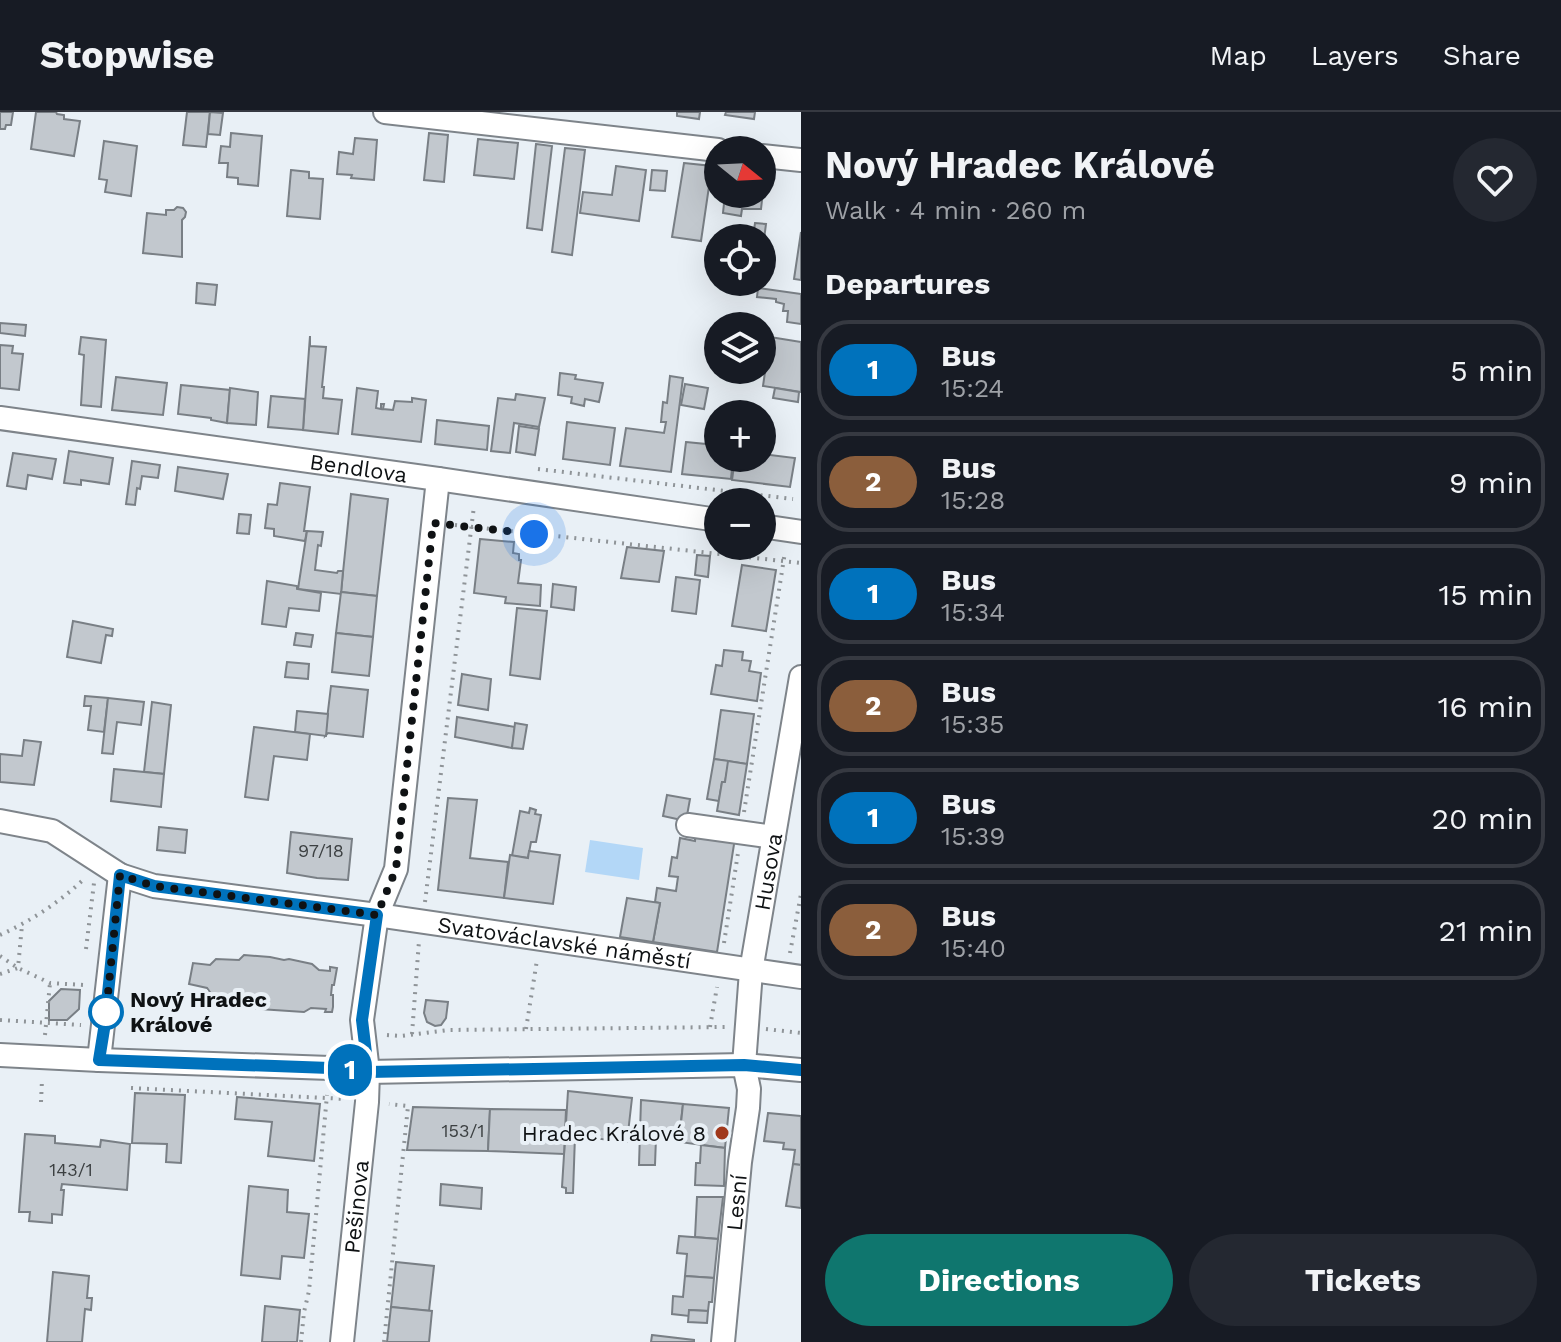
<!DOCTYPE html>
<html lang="en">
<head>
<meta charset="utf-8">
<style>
	body { margin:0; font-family:"Work Sans",sans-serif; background:#242831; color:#f1f3f6; height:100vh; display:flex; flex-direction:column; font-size:30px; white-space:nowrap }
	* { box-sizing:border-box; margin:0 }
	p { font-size:26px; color:#9ea1a6 }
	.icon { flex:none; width:44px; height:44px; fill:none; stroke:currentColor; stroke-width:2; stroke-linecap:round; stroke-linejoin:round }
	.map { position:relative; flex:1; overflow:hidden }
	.drawer { display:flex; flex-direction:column; background:#171b24; width:760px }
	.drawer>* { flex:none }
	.badge { padding:0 16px; border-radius:26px; font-size:28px; line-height:52px }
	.needle { width:52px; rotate:108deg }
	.buttons { position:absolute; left:704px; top:24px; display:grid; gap:16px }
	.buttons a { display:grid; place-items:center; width:72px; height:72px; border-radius:50%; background:#171b24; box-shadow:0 8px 32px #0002; font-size:40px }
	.you { position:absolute; width:40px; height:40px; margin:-20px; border:6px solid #fff; border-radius:50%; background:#1a73e8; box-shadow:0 0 0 12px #1a73e833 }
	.map>.badge { position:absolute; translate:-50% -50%; box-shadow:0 0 0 4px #fff }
	h2 { padding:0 24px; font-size:30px; line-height:72px }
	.round { display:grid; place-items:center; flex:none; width:84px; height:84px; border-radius:42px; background:#242831 }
	.overview { display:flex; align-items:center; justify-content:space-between; height:136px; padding:0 24px }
	h1 { font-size:38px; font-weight:700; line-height:60px }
	.cta { display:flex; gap:16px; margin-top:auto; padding:16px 24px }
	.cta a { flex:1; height:92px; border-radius:48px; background:#0f766e; color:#fff; font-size:32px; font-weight:700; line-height:92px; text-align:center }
	.cta a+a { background:#242831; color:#f1f3f6 }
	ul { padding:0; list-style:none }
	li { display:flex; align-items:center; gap:24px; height:100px; margin:0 16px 12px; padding:0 8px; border:4px solid #363941; border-radius:32px }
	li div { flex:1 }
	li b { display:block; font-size:30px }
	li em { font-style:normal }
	li .badge { min-width:88px; font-weight:700; text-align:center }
	header { display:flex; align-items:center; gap:48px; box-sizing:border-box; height:112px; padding:0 40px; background:#171b24; border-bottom:2px solid #363941 }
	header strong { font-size:38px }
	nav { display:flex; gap:44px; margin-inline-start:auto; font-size:28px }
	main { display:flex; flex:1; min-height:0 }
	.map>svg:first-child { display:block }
</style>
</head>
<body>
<header>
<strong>Stopwise</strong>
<nav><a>Map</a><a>Layers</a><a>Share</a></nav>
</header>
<main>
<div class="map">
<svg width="801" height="1230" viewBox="0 0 801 1230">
	<rect width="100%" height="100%" fill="#e9f0f6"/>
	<polygon fill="#b3d7f7" points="590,728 643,736 639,768 585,760"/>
	<g fill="#c2c8ce" stroke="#797f85" stroke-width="2">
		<polygon points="0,0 13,0 11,13 6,13 5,17 0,17"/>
		<polygon points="36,0 56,0 57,2 64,3 64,7 80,9 74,44 31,37"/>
		<polygon points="187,0 210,0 206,35 183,33"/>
		<polygon points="210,0 223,1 220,23 208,22"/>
		<polygon points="677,0 700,0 699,7 677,4"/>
		<polygon points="726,0 755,0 754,7 725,3"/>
		<polygon points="231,21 262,24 258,74 238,72 238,66 227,65 228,51 219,51 221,34 230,35"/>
		<polygon points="429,21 448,23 444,70 424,68"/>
		<polygon points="355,26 377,28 374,68 351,66 352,63 337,62 339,40 353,42"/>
		<polygon points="478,27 518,31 514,67 474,63"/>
		<polygon points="104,29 137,34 131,84 105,80 107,68 99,67"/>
		<polygon points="536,32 552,34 542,118 527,116"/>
		<polygon points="565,36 585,38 572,143 552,140"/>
		<polygon points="684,51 712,54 701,129 672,125"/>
		<polygon points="616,54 646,58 639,109 580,101 583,80 612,83"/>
		<polygon points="291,58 309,60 309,66 323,67 320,107 287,104"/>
		<polygon points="652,58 667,59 665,79 650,78"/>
		<polygon points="762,79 763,79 761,97 742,97 741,104 723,101 725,82 762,82"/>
		<polygon points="177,95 183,96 186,100 185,105 182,108 182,145 143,141 147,101 166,103 166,98 174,98"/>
		<polygon points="755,111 766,112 762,143 762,126 753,126"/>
		<polygon points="801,120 801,168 794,167"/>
		<polygon points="197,171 217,173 215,193 196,191"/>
		<polygon points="758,176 801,182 801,212 787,210 788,199 783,199 784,192 776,190 776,187 757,185"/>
		<polygon points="0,211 26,213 25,224 0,221"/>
		<polygon points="310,224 310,234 326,235 322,275 324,275 323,286 342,288 338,322 303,318"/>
		<polygon points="81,225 106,228 101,295 81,293 84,243 79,242"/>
		<polygon points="770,225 801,230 801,280 763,274"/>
		<polygon points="0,233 13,234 12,241 23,242 19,278 0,276"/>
		<polygon points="560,261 576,263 575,267 603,271 599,290 585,287 584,294 571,291 572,285 558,283"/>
		<polygon points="670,264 683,266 671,360 620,354 626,316 664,321 666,310 661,310 663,290 667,291"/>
		<polygon points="116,265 167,271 163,303 112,298"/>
		<polygon points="685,272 708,276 704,297 681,293"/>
		<polygon points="181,273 230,278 227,311 211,308 211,306 178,302"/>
		<polygon points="230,276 258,280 256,313 227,311"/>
		<polygon points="357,276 378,279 376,296 381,297 381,292 384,292 383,297 393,298 395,289 412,290 412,286 426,288 421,330 352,322"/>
		<polygon points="775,276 799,280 798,290 773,286"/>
		<polygon points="516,282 545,286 539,315 514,311 510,341 491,339 498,286 515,288"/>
		<polygon points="271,284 305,287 303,318 268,315"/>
		<polygon points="437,308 489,314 487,338 435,332"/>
		<polygon points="567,310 615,316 610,353 563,347"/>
		<polygon points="519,314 539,317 535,343 516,340"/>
		<polygon points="686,330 716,333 718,346 733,346 731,367 682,362"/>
		<polygon points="69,339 113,346 109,372 81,368 81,373 64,371"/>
		<polygon points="13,341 56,347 52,367 28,363 26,377 7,374"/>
		<polygon points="762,342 795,346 790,375 732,368 735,346 762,346"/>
		<polygon points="132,349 160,353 158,366 142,364 140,377 137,376 135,393 126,392"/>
		<polygon points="178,355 228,362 223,387 175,379"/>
		<polygon points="280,371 310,375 304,419 307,419 305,429 274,424 274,417 265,416 268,392 277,393"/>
		<polygon points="351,382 388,387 377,484 341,480"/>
		<polygon points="239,402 251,403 249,422 237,421"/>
		<polygon points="307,419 323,420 321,434 318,433 315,458 337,461 338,459 343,459 341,482 298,477"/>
		<polygon points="480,427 514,430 513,441 519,442 519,448 521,448 518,471 541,473 540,494 505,491 506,485 474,481"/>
		<polygon points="627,435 664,439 659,470 621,466"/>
		<polygon points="697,443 710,444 708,465 695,463"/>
		<polygon points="742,453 776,458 766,519 732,514"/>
		<polygon points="676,465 700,468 696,502 672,499"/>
		<polygon points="267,469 297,474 297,477 321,481 319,499 289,496 286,515 262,512"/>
		<polygon points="553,472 576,475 574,498 551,495"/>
		<polygon points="341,480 377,484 373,525 336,521"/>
		<polygon points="517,496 547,499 540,567 510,563"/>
		<polygon points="73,509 113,517 112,524 106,523 101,551 67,545"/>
		<polygon points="296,521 313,523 311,535 294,533"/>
		<polygon points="336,521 373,525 369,564 332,560"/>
		<polygon points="724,538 743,540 742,548 751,549 749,559 761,561 757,589 711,582 716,553 722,554"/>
		<polygon points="287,550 309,552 308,567 285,565"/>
		<polygon points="462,562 491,567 488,598 458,593"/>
		<polygon points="331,574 368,578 363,625 328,621 325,624"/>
		<polygon points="85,584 108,586 104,620 88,618 91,594 84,594"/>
		<polygon points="108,586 144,590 141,613 117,610 113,642 102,641"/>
		<polygon points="152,590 171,593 164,662 144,660"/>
		<polygon points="721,598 754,602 747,652 714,647"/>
		<polygon points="297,599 328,602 326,624 295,620"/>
		<polygon points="457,605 515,615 512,636 455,625"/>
		<polygon points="515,611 527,613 523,637 512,636"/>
		<polygon points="254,615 310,622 307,648 274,644 268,688 245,685"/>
		<polygon points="24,628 41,630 34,673 0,670 0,642 22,644"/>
		<polygon points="714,647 729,649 725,670 722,670 719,689 707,687"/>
		<polygon points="728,649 747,652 739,703 717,699 722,670 725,670"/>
		<polygon points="114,657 164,662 161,695 111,689"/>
		<polygon points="667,683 690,687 686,709 663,704"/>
		<polygon points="448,686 477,688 470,746 508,750 504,786 438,778"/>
		<polygon points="530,696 536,698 535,702 541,703 536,730 531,730 528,746 512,744 520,699 529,701"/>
		<polygon points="159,715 187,718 185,741 157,738"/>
		<polygon points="291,720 352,727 348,768 317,766 287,761"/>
		<polygon points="696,720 735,726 717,840 653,830 660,791 655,790 657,776 676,779 678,765 669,764 672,745 677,746 680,726 695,729"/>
		<polygon points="529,739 560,743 553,792 504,786 510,743 528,746"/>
		<polygon points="627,786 660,791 653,830 620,825"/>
		<polygon points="244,843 270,845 284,848 289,847 312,852 319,858 330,859 330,855 337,856 334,873 332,873 331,883 333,883 333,895 332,900 325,900 326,897 311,896 304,900 259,897 237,892 231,886 212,883 207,876 189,872 193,851 210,853 216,847 239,848"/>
		<polygon points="61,877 80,878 79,897 67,908 49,908 49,889"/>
		<polygon points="426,888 448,890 446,906 441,913 435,914 427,910 424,901"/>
		<polygon points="568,979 632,986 627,1030 575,1024 573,1081 566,1081 566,1076 562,1075"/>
		<polygon points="135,981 185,983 181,1051 166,1050 167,1032 132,1031"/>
		<polygon points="237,985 320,992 314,1049 268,1044 272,1010 235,1007"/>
		<polygon points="641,988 683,992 679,1026 656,1026 655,1053 639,1053"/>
		<polygon points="683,992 729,996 725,1036 679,1030"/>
		<polygon points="413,995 490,997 488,1039 407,1038"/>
		<polygon points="490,997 566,998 564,1042 488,1039"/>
		<polygon points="768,1001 801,1004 801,1053 793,1052 795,1038 783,1037 784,1031 764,1029"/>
		<polygon points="25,1022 55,1024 55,1031 100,1035 101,1028 130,1032 127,1078 62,1072 61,1078 64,1078 62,1103 52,1102 52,1111 29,1109 30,1100 19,1100"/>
		<polygon points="701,1033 725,1036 724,1074 695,1073 696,1051 700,1051"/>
		<polygon points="793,1052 801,1053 801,1096 786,1094"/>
		<polygon points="441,1072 482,1076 481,1097 440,1093"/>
		<polygon points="249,1074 288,1078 287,1100 309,1102 304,1146 282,1144 280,1167 241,1163"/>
		<polygon points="697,1085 723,1085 718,1127 695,1125"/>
		<polygon points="679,1124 718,1127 714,1166 685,1164 687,1142 677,1141"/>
		<polygon points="396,1150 434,1154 429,1199 391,1195"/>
		<polygon points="53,1160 89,1164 87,1186 92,1186 91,1198 85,1197 82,1230 47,1230"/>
		<polygon points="685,1164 714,1166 712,1190 709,1190 708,1199 689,1198 689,1204 672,1202 673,1184 683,1185"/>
		<polygon points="265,1194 300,1198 297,1230 262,1230"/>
		<polygon points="391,1195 432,1199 429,1230 387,1230"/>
		<polygon points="689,1198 708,1199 707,1211 688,1210"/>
		<polygon points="652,1223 694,1228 694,1230 651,1230"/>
	</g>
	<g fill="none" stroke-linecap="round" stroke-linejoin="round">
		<g stroke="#7e848a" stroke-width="26">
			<g id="minor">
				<polyline points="385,0 718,38"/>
				<polyline points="762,44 801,48"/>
				<path id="s1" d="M0,306L438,367L718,408"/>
				<polyline points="762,414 801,420"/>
				<path id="s2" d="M0,709L52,719L120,763L154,774L377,803L801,865"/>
				<polyline points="688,713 774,725"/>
				<polyline points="0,943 99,948 330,956 368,960 744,953 801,958"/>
				<polyline points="99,948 120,763"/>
				<path id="s3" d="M342,1230L367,990L368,960L362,908L377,803L396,757L438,367"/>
				<path id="s4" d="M723,1230L740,1050L748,996L749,977L744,953L751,859L801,565"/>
			</g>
		</g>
		<g stroke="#8f9498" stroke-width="4" stroke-dasharray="2 6" stroke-linecap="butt">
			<polyline points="538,357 793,387"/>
			<polyline points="455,413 801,451"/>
			<polyline points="744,700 785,440"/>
			<polyline points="425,790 474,394"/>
			<path d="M0,823C31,809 60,790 85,766"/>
			<polyline points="724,831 738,741"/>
			<polyline points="86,837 94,771"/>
			<polyline points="790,841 801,782"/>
			<polyline points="0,844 18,856 50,871 84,873"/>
			<polyline points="0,862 18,856 22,813"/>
			<polyline points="0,908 81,913"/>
			<polyline points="710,915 717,875"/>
			<polyline points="526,917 537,848"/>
			<polyline points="766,917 801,921"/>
			<polyline points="412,922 419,829"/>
			<polyline points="45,923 50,871"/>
			<polyline points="387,923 400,924 449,918 726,915"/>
			<polyline points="131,976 345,987"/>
			<polyline points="41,990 42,968"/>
			<polyline points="301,1230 304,1200 309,1179 327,983"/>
			<polyline points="384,1230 408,994 389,992"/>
		</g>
		<use href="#minor" stroke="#fff" stroke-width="22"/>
	</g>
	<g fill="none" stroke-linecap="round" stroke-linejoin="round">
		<g stroke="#fff" stroke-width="18">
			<polyline id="line" points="366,941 362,908 377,803 154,774 120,763 105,911 99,948 330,956 368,960 744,953 801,958"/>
		</g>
		<use href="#line" stroke="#0072bc" stroke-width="12"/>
		<polyline stroke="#0f1214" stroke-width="8" stroke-dasharray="0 14.4" points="106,900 105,911 120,763 154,774 377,803 396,757 433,411 534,422"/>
	</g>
	<circle fill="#fff" stroke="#0072bc" stroke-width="4" cx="106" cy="900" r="16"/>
	<circle fill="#a0381c" stroke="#e9f0f6" stroke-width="3" cx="722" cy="1021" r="8"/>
	<g text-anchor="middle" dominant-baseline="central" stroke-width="8" stroke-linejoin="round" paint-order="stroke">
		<g font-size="18" fill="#3c4042">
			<text x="321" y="738">97/18</text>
			<text x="463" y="1018">153/1</text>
			<text x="71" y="1057">143/1</text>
		</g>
		<g font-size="22" fill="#0f1214" stroke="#e9f0f6">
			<text stroke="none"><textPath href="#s1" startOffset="362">Bendlova</textPath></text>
			<text stroke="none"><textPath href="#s4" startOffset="474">Husova</textPath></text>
			<text stroke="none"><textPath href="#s2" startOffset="584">Svatováclavské náměstí</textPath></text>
			<text stroke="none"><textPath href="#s4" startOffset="140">Lesní</textPath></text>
			<text stroke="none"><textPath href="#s3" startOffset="136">Pešinova</textPath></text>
		</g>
		<g font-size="22" font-weight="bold" fill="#0f1214" stroke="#e9f0f6" text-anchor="start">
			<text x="130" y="887">Nový Hradec<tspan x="130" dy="25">Králové</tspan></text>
		</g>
		<g font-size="22" fill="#0f1214" stroke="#e9f0f6" text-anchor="end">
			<text x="706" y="1021">Hradec Králové 8</text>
		</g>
	</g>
</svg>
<div class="buttons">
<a><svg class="needle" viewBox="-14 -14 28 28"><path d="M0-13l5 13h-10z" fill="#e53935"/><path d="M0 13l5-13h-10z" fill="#9ea1a6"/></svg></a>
<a><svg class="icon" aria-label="locate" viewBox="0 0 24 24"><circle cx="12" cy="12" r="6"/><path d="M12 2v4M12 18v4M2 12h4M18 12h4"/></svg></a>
<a><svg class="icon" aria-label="layers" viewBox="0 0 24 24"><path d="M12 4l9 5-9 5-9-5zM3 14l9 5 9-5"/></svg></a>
<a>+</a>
<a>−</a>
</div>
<div class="you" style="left:534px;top:422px"></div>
<b class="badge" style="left:350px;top:958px;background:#0072bc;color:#fff">1</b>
</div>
<section class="drawer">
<div class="overview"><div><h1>Nový Hradec Králové</h1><p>Walk · 4 min · 260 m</p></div><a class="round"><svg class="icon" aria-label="heart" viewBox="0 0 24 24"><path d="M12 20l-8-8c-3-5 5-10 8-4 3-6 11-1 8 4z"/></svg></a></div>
<h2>Departures</h2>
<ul>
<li><span class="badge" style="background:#0072bc;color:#fff">1</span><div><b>Bus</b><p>15:24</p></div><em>5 min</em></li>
<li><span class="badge" style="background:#8b5e3c;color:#fff">2</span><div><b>Bus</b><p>15:28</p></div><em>9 min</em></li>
<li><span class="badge" style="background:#0072bc;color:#fff">1</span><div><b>Bus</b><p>15:34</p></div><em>15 min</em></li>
<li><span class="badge" style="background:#8b5e3c;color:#fff">2</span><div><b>Bus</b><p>15:35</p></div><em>16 min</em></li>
<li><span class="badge" style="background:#0072bc;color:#fff">1</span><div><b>Bus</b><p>15:39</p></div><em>20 min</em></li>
<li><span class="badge" style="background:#8b5e3c;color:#fff">2</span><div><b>Bus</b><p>15:40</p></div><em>21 min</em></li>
</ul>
<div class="cta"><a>Directions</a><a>Tickets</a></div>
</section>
</main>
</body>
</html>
